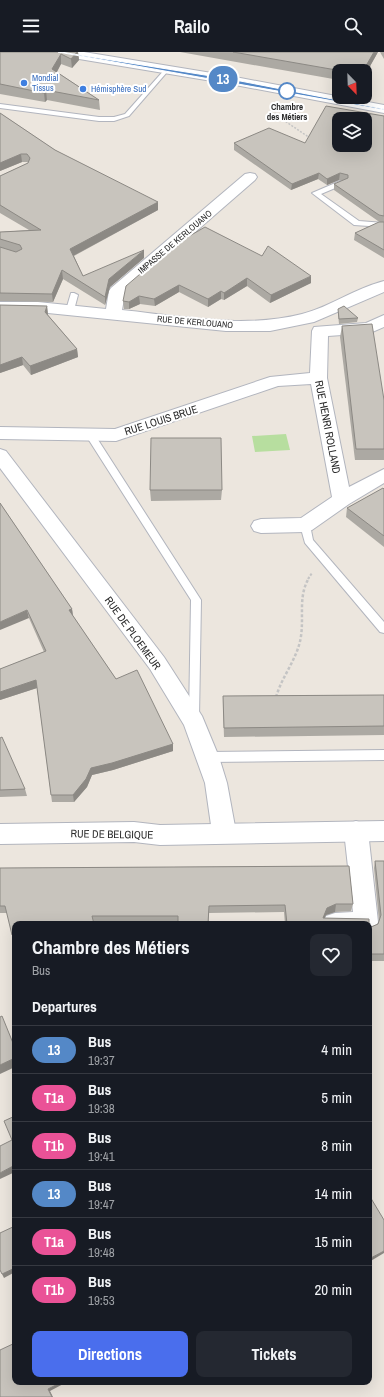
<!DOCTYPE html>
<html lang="en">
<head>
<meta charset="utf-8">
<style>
	body { margin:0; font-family:"Archivo Narrow",sans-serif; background:#242831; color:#f1f3f6; height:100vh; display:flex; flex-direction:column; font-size:15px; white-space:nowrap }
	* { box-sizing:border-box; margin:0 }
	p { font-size:13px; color:#9ea1a6 }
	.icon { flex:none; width:22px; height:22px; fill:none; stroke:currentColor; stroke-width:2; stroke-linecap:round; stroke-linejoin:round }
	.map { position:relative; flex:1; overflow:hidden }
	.drawer { position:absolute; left:12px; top:869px; width:360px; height:464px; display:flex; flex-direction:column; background:#171b24; border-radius:8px; box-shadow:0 4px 16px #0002 }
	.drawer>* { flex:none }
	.badge { padding:0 8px; border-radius:13px; font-size:14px; line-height:26px }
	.needle { width:26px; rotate:157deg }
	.tools { position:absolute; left:332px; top:12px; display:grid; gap:8px }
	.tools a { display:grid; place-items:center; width:40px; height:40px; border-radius:8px; background:#171b24; box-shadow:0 4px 16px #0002; font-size:20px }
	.map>.badge { position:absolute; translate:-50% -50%; box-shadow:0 0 0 2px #fff }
	h2 { padding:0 20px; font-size:15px; line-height:36px }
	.round { display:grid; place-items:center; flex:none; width:42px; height:42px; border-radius:8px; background:#242831 }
	.headline { display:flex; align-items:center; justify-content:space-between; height:68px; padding:0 20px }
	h1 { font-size:19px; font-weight:700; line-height:30px }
	.action { display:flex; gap:8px; margin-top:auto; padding:8px 20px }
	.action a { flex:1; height:46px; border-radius:8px; background:#4a6eed; color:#fff; font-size:16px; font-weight:700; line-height:46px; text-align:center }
	.action a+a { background:#242831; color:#f1f3f6 }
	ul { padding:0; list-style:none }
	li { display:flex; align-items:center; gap:12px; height:48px; padding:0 20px; border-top:1px solid #363941 }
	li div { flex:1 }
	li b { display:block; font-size:15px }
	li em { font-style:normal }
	li .badge { min-width:44px; font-weight:700; text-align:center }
	header { display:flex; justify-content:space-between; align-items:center; height:52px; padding:0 20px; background:#171b24; font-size:18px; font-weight:700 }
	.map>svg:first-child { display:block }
</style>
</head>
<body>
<header><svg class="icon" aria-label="menu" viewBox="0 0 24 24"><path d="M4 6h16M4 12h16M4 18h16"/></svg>Railo<svg class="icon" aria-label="search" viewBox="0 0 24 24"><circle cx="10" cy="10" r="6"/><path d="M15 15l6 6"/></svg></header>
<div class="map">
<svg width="384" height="1345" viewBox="0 0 384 1345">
	<rect width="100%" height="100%" fill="#ece6de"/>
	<polygon fill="#b7de9f" points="286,382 290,398 255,400 252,384"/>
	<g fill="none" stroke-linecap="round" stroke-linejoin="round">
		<g stroke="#b2b5be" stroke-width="2">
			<g id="service">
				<polygon points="166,16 168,17 168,19 129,64 114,69 99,69 0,56 0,52 99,65 114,65 125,62"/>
				<polygon points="340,129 347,131 321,142 359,169 384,171 384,175 354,173 312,141"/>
				<polygon points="71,241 74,241 78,243 74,258 70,260 66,258"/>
				<polygon points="90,379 93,380 201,548 199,666 198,669 190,669 189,666 191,548 85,382"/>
				<polygon points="305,470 310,473 313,488 384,570 384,581 380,580 305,491 300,473"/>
				<polygon points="384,698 384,708 208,710 204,708 202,705 204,702 208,700"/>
			</g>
		</g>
		<g stroke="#b2b5be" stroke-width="2">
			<g id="minor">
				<path d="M250,121L255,122L257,125L255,128L125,241L122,258C181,264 243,277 302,262C330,255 355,236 384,229V240L314,270L270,279H226L38,260H0V250H38L106,257L109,239L111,236L245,122Z"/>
				<polygon points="384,263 384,275 370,281 328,284 327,326 349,435 384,417 384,431 349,452 312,478 305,480 261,481 254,479 251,474 254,469 261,467 301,466 332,445 311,332 278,334 116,389 0,387 0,375 115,377 270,325 310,321 312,279 314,275 366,271"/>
				<polygon points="0,397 6,399 164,605 202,664 219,705 227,731 236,780 232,787 224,790 216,787 212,780 205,731 184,673 150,617 0,416"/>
				<polygon points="356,769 364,772 368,779 378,870 375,878 369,880 369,872 323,872 326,864 335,861 353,860 344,779 348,772"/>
			</g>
		</g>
		<g stroke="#b2b5be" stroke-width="2">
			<g id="secondary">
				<polygon points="55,0 84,0 230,24 384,53 384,61 230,32 61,4"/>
				<polygon points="384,769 384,789 160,793 134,790 0,792 0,772 134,770 160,773"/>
			</g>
		</g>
		<polyline stroke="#c4c4c4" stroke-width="1.5" stroke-dasharray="2 1.5" stroke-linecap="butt" points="271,55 276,63 310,86"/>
		<polyline stroke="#c4c4c4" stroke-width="2" stroke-dasharray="2.5 1.5" stroke-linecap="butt" points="308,527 312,521"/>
		<path stroke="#c4c4c4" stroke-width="2.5" stroke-dasharray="3 2" stroke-linecap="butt" d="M276,645C282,624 298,606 301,584C304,564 298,544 309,526"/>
		<use href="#service" fill="#fff" fill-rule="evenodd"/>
		<use href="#minor" fill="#fff" fill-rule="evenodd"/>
		<use href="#secondary" fill="#fff" fill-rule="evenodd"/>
	</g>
	<g fill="#aca9a3">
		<polygon points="0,0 78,0 79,8 72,16 61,12 57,20 99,48 100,58 47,48 45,50 0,42"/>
		<polygon points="180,0 378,0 365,23 365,19 339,19 339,28"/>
		<polygon points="380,0 384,0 384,7"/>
		<polygon points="0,61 55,98 158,158 74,204 83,224 144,206 110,235 105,253 63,227 53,250 0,249 0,180 29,178 0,161 0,124 28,111 28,110 22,110 0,119"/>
		<polygon points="384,64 384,206 354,188 355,181 380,170 378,169 334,138 334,132 342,128 339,128 327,133 318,127 291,138 234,98 234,91 305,91"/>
		<polygon points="174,193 311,231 270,251 247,234 224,248 221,247 208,255 179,240 155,254 140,252 129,257 124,257 123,249"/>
		<polygon points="0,253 47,254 48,263 77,297 78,305 31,323 23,313 0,321"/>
		<polygon points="338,257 358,266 357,270 339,272 338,262"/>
		<polygon points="342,274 384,348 384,408 355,408 340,285"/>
		<polygon points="384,437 384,495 346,465 347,456"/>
		<polygon points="150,438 222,438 221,448 151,449"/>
		<polygon points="0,451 72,557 73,564 116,627 173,692 173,699 113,718 92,723 87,735 74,750 52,750 37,636 0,648 0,617 44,600 29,566"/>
		<polygon points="384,643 384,683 224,685 223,654 223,644"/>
		<polygon points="0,686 25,737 27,744 0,745"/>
		<polygon points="375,809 384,809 384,909 369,909 369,872 285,872 284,860 209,861 208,872 178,872 178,870 94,871 94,872 15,872 15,890 14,890 7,861 0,861 0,816 349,814 353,852 351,859 335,860 326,863 324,866 369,867 369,873 371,875 378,872 379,869 374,816"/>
	</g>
	<g fill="#8c8984">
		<polygon points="77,0 78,0 79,8 72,16 71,7"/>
		<polygon points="374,0 378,0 365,23 365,19 363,19"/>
		<polygon points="61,2 61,12 53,27 52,17"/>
		<polygon points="46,38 47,48 45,50 44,41"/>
		<polygon points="21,102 22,110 0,119 0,111"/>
		<polygon points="319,121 318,127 291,138 292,132"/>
		<polygon points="340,121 339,128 327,133 327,127"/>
		<polygon points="158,150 158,158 71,205 70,197"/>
		<polygon points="144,198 144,206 110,235 105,253 105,245 109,227"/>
		<polygon points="62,218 63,227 53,250 52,242"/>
		<polygon points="311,224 311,231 270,251 271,243"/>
		<polygon points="247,226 247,234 224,248 224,241"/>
		<polygon points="179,233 179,240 155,254 154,247"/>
		<polygon points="221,239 221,247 208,255 208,247"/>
		<polygon points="139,244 140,252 129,257 129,250"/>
		<polygon points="47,254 48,263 46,268 45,260"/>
		<polygon points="77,297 78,305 31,323 30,314"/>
		<polygon points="22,305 23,313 0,321 0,313"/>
		<polygon points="72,557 73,564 69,558"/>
		<polygon points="27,558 29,566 0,578 0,570"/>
		<polygon points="36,628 37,636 0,648 0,640"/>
		<polygon points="173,692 173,699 113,718 92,723 87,735 74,750 73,743 91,716"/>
		<polygon points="336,852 335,860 326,863 322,872 323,866 327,856"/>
		<polygon points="15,882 15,890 14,890 12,883"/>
		<polygon points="15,1006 15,1015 0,1022 0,1013"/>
		<polygon points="15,1113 15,1120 0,1127 0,1121"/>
		<polygon points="384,1199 384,1201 369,1210 369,1207"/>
		<polygon points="15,1216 15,1220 4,1226 2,1222"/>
		<polygon points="62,1330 67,1330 50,1339 53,1345 52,1345 48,1337"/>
	</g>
	<g fill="#c8c4bd" stroke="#8c8984" fill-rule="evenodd">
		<polygon points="0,0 77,0 71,7 61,2 52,17 99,48 46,38 44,41 0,32"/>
		<polygon points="233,0 374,0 363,19 342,19"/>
		<path d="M326,54L384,64V164L379,163L334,132L348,126V123L340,121L327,127L319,121L292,132L234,91L269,76L305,91ZM339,67H365V93H339Z"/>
		<polygon points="0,61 55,98 158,150 70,197 83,224 144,198 109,227 105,245 62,218 52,242 0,241 0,195 16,200 22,197 20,193 0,187 0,180 41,178 0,153 0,124 28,111 30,106 27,102 21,102 0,111"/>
		<polygon points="379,170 384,170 384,198 355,181"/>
		<polygon points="205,175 262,204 268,194 311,224 271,243 247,226 224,241 221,239 208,247 179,233 154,247 139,244 129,250 123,249 126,234 174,193"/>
		<polygon points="0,253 47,254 45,260 77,297 30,314 22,305 0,313"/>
		<polygon points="344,254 358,266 339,267 338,257"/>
		<polygon points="372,272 384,348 384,397 356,397 342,274"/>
		<polygon points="151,386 221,386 222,438 150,438"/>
		<polygon points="383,436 384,437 384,484 347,456"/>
		<polygon points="0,451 72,557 69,558 116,627 137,618 173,692 112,711 91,716 86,727 73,743 51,743 36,628 0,640 0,617 46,599 27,558 0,570"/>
		<polygon points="384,643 384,674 224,676 223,644"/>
		<polygon points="2,685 25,737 0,738 0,686"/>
		<polygon points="375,809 384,809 384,902 369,902 369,872 287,872 285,853 209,854 208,872 178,872 178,864 92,864 94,872 15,872 15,882 12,883 5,854 0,854 0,816 349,814 353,852 336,852 327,856 323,866 369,867 369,873 371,875 378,872 381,863"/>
		<polygon points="2,964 15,996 15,1006 0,1013 0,965"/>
		<polygon points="15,1064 15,1113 0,1121 0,1094 12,1088 4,1069"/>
		<polygon points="369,1143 384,1168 384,1199 369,1207"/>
		<polygon points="15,1174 15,1216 2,1222 0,1218 0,1181"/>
		<polygon points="15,1291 15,1330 62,1330 48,1337 52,1345 0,1345 0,1298"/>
	</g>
	<polygon fill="#5488c7" stroke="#fff" points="58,0 61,0 230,27 384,57 384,58"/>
	<g fill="#3f7fe0" stroke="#fff" stroke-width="1.5">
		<circle cx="24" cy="31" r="4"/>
		<circle cx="83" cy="37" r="4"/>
	</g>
	<circle fill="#fff" stroke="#5488c7" stroke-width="2" cx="287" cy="39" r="8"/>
	<g text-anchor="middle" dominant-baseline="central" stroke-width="4" stroke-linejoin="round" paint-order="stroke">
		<g font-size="9" fill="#366cbe" stroke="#fff" text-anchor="start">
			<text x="32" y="26">Mondial<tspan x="32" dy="10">Tissus</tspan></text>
			<text x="91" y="37">Hémisphère Sud</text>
		</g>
		<g font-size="9" font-weight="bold" fill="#2b2b2b" stroke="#fff">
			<text x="287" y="55">Chambre<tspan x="287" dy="10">des Métiers</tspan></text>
		</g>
		<g font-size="9" fill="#2b2b2b" stroke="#fff">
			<text transform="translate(175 190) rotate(-40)">IMPASSE DE KERLOUANO</text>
			<text transform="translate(195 270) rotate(5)">RUE DE KERLOUANO</text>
		</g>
		<g font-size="11" fill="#2b2b2b" stroke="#fff">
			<text transform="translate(161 368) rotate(-18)">RUE LOUIS BRUE</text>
			<text transform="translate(328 375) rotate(79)">RUE HENRI ROLLAND</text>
			<text transform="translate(133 581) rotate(54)">RUE DE PLOEMEUR</text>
			<text transform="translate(112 782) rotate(1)">RUE DE BELGIQUE</text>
		</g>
	</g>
</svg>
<div class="tools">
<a><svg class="needle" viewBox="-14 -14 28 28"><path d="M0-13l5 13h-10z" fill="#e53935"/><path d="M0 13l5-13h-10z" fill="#9ea1a6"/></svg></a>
<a><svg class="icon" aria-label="layers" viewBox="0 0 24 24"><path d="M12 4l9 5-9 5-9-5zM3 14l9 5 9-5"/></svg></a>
</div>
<b class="badge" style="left:223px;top:27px;background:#5488c7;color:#fff">13</b>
<section class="drawer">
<div class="headline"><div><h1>Chambre des Métiers</h1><p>Bus</p></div><a class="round"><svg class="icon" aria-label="heart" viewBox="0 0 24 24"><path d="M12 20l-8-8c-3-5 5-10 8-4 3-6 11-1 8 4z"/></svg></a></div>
<h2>Departures</h2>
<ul>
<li><span class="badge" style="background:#5488c7;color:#fff">13</span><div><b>Bus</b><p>19:37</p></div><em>4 min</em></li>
<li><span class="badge" style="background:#ea5297;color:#fff">T1a</span><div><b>Bus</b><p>19:38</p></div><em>5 min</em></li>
<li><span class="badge" style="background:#ea5297;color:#fff">T1b</span><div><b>Bus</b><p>19:41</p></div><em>8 min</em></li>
<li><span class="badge" style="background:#5488c7;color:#fff">13</span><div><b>Bus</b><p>19:47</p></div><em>14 min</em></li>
<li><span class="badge" style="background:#ea5297;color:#fff">T1a</span><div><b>Bus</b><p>19:48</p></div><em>15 min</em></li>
<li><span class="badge" style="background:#ea5297;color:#fff">T1b</span><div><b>Bus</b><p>19:53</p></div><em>20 min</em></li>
</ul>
<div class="action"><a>Directions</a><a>Tickets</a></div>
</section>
</div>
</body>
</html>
